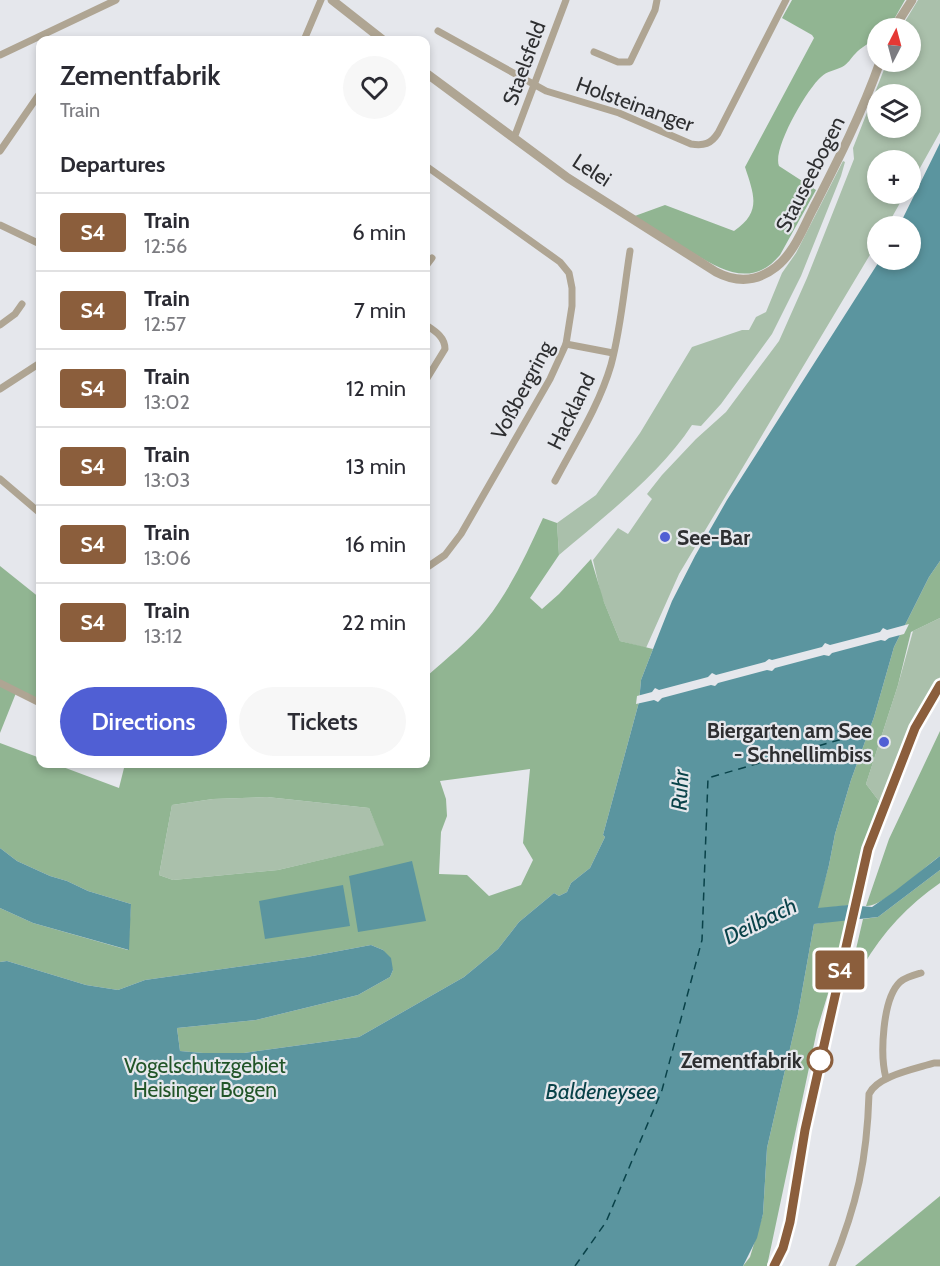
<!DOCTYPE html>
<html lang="en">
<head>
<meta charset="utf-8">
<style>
	body { margin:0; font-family:Cabin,sans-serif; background:#f7f7f7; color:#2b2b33; height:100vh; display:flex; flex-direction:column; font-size:22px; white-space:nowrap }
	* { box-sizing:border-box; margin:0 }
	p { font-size:20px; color:#7c7c81 }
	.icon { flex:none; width:33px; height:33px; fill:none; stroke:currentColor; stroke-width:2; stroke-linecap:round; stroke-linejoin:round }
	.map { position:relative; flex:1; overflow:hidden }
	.panel { position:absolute; left:36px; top:36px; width:394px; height:732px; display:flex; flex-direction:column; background:#fff; border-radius:12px; box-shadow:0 3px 9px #0003 }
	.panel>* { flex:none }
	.badge { padding:0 12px; border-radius:4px; font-size:21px; line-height:39px }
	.needle { width:39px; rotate:6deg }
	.buttons { position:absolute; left:867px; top:18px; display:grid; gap:12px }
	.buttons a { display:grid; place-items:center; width:54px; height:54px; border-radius:50%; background:#fff; box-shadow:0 3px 9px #0003; font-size:30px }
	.map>.badge { position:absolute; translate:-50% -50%; box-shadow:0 0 0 3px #fff }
	h2 { padding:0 24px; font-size:22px; line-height:54px }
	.round { display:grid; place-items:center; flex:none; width:63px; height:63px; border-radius:32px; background:#f7f7f7 }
	.head { display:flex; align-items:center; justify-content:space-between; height:102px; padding:0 24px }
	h1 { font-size:28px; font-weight:600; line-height:45px }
	.primary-button { display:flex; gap:12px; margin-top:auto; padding:12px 24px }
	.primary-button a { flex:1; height:69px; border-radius:36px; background:#505fd4; color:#fff; font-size:24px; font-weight:600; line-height:69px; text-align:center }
	.primary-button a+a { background:#f7f7f7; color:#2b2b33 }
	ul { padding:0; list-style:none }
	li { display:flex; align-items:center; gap:18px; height:78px; padding:0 24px; border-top:2px solid #e1e1e2 }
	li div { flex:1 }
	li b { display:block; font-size:22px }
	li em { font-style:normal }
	li .badge { min-width:66px; font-weight:700; text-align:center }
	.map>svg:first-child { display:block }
</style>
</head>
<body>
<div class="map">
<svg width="940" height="1266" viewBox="0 0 940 1266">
	<rect width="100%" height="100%" fill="#e5e7ec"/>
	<g fill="#aac0ab" fill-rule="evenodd">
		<path d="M918,0H940V132L911,184L910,160H878V194H905L887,226H878L877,243L679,574L646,648L620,641L601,595L593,560L618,528L628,534L652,499L647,494L662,475L696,439L726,412L779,341L807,278L854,159L853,148L887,62H910V28H901ZM878,94H910V128H878Z"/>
		<path d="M843,161L845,162L841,176L801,276L772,334L721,404L701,426L692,425C660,474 605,516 559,555L557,523L596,495L640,433L692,347L742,330H749L756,317L766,312L782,273L796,253Z"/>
		<polygon points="940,618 940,677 920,709 894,769 882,805 866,784 898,685 913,631"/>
		<polygon points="267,797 369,808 385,845 278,870 173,880 159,875 172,805 213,799"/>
	</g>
	<g fill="#91b592" fill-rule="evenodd">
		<path d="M792,0H905L889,28H878L877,37C870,43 861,47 855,54C851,58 848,64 842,67C836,70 827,71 821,77C807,89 772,149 779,166L816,190L780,255C750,291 716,267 685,248C667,238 650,227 632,217L665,205L734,231C762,212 754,195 745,167L814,38L812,35L782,18Z"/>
		<path d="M543,518L557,523L559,555L530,598L542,609L559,594L591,559L604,602L620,641L653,649L641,680L639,702L603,835L605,837L590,868L571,883L567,892L559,896L554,893L519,922L498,949L464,977L359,1037L244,1053H203L180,1051L177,1028L256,1020L358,995L390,977L393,970L383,950L371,945L307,957L145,980L118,990L86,985L7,961L0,962V908L33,923L128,950L131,904L88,891L67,881L50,876L17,861L0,848V743L40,758V764H55L119,788L125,764H426V677C446,659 469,641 486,620C510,590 527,553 543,518ZM530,769L523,843L533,860L521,885L489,896L467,875L439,874L441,832L447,816L446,799L440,781ZM267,797L369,808L384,845L278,870L173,880L159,875L172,805L213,799Z"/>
		<polygon points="940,561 940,618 911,632 898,685 866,784 882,805 865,843 851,905 817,909 829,865 835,834 851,780 874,717 894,647 929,577"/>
		<polygon points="0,566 40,598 40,701 0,681"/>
		<polygon points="0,684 16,693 0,733"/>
		<path d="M940,731V856C925,866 882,908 866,906L889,839Z"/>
		<path d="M940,870V883C908,905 883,932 863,966L853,962L863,919L878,917Z"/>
		<polygon points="847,919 839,957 817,1030 767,1266 743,1266 750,1257 763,1214 767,1148 798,1014 814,924"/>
		<polygon points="940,1196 940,1266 855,1266"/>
	</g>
	<g fill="#5b959f">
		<polygon points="940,143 940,561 929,577 894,647 874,717 851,780 835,834 829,865 818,908 848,905 872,907 895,891 940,856 940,870 878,917 814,924 798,1014 767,1148 763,1214 757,1238 743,1266 0,1266 0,962 7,961 86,985 118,990 145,980 307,957 371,945 383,950 391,958 393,970 390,977 358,995 256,1020 177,1028 180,1051 203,1053 244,1053 359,1037 464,977 498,949 519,922 554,893 559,896 567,892 571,883 590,868 605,837 603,835 639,702 641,680 653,649 672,601 695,556 727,500 880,260 910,260 910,226 899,226"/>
		<polygon points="0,848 17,861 50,876 67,881 88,891 131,904 129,950 33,923 0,908"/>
		<polygon points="412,861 426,921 358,932 349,876"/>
		<polygon points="343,885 350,926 265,939 259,901"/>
	</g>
	<polygon fill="#e5e7ec" points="909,624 904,634 889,638 885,641 881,640 832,653 829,656 824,655 775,668 772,671 767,670 718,683 715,686 711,685 662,698 658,702 654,700 636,704 637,696 652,692 655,688 659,690 708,677 712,673 716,675 765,662 769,659 772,660 822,647 825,643 830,645 880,632 883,628 887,630"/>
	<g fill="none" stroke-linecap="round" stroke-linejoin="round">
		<polyline stroke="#094249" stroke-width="1.5" stroke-dasharray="8 6" stroke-linecap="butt" points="575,1266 606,1222 662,1090 702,940 708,778 856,735"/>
		<g stroke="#afa593" stroke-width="7">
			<path d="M438,31L546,91L619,113L691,144C704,146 711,144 718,133L786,0"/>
			<polyline points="304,40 321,0"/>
			<polyline points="594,52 618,62 630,62 655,10 657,0"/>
			<polyline points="0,55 116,0"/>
			<polyline points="514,138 566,0"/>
			<polyline points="0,151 40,93"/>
			<polyline points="426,166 560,262 569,273 572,288 572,306 566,344 550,379 461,534 445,555 426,568"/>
			<polyline points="0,225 40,244"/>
			<polyline points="426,266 432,258"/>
			<polyline points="0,325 15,314 22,304"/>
			<path d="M426,325C435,331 445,337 445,349L426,380"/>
			<polyline points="566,344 613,353"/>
			<polyline points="0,389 40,363"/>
			<polyline points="0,479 40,513"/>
			<path d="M555,481C575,443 599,406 611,365C621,328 624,289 630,251"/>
			<polyline points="0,683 40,703"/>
			<path d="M886,1078C880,1056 882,999 900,982C906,977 914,975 921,973"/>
			<path d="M832,1266C857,1205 867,1160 869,1094C877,1076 915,1069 934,1063H940"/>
		</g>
		<g stroke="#afa593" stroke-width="9">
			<polyline points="332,0 383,40"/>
			<polyline points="894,28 912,0"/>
			<path d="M426,73L568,178L716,272C737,283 757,282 776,267C794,253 803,228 813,209C838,160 862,113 880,62"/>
		</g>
		<g stroke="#444547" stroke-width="5">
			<polyline id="rail" points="774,1266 783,1248 790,1222 805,1130 865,860 909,741 921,716 940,685"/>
		</g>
		<use href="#rail" stroke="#e5e7ec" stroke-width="3" stroke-dasharray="9" stroke-linecap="butt"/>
	</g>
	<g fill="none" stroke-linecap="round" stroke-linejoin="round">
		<g stroke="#fff" stroke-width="14">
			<polyline id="line" points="774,1266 783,1248 790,1222 805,1130 868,849 915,728 940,685"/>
		</g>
		<use href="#line" stroke="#8b5e3c" stroke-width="9"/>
	</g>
	<g fill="#505fd4" stroke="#e5e7ec" stroke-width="2">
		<circle cx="665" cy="537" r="6"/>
		<circle cx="884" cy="742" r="6"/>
	</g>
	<circle fill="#fff" stroke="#8b5e3c" stroke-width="3" cx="820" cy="1060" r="12"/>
	<g text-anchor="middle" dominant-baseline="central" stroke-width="4.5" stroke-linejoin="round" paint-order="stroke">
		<g font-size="21" fill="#2e2f31" stroke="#e5e7ec">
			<text transform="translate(524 63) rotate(-70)">Staelsfeld</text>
			<text transform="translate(635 104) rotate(20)">Holsteinanger</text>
			<text transform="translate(592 170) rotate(33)">Lelei</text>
			<text transform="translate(810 174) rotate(-63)">Stauseebogen</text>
			<text transform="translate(522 390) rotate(-62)">Voßbergring</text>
			<text transform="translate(571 411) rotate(-64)">Hackland</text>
		</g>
		<g font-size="21" font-weight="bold" fill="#2e2f31" stroke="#e5e7ec" text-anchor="start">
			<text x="677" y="537">See-Bar</text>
			<text x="872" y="730" text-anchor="end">Biergarten am See<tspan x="872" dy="24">- Schnellimbiss</tspan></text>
		</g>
		<g font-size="21" font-weight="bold" fill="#2e2f31" stroke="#e5e7ec" text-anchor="end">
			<text x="802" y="1060">Zementfabrik</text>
		</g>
		<g font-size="21" fill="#225528" stroke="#e5e7ec">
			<text x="205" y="1065">Vogelschutzgebiet<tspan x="205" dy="24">Heisinger Bogen</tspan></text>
		</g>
		<g font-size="22" font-style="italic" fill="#094249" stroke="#e5e7ec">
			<text transform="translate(680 790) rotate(-87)">Ruhr</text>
			<text transform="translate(760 921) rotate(-26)">Deilbach</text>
			<text x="601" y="1091">Baldeneysee</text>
		</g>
	</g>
</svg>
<div class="buttons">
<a><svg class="needle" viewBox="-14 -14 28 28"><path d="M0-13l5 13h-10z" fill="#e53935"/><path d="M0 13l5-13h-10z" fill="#7c7c81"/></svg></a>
<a><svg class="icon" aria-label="layers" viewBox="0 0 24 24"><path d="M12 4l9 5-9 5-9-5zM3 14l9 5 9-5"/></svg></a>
<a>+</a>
<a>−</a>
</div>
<b class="badge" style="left:840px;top:970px;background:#8b5e3c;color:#fff">S4</b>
<section class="panel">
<div class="head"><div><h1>Zementfabrik</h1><p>Train</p></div><a class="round"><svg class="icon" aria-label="heart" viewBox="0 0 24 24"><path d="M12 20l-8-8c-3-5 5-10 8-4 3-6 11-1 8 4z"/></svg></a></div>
<h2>Departures</h2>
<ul>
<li><span class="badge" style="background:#8b5e3c;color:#fff">S4</span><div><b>Train</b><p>12:56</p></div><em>6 min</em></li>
<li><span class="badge" style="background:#8b5e3c;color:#fff">S4</span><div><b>Train</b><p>12:57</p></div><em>7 min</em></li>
<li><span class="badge" style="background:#8b5e3c;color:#fff">S4</span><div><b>Train</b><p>13:02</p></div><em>12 min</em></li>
<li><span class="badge" style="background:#8b5e3c;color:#fff">S4</span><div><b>Train</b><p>13:03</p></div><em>13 min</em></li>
<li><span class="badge" style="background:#8b5e3c;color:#fff">S4</span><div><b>Train</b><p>13:06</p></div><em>16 min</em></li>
<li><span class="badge" style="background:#8b5e3c;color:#fff">S4</span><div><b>Train</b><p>13:12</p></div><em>22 min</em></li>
</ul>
<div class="primary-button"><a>Directions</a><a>Tickets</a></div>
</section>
</div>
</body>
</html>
